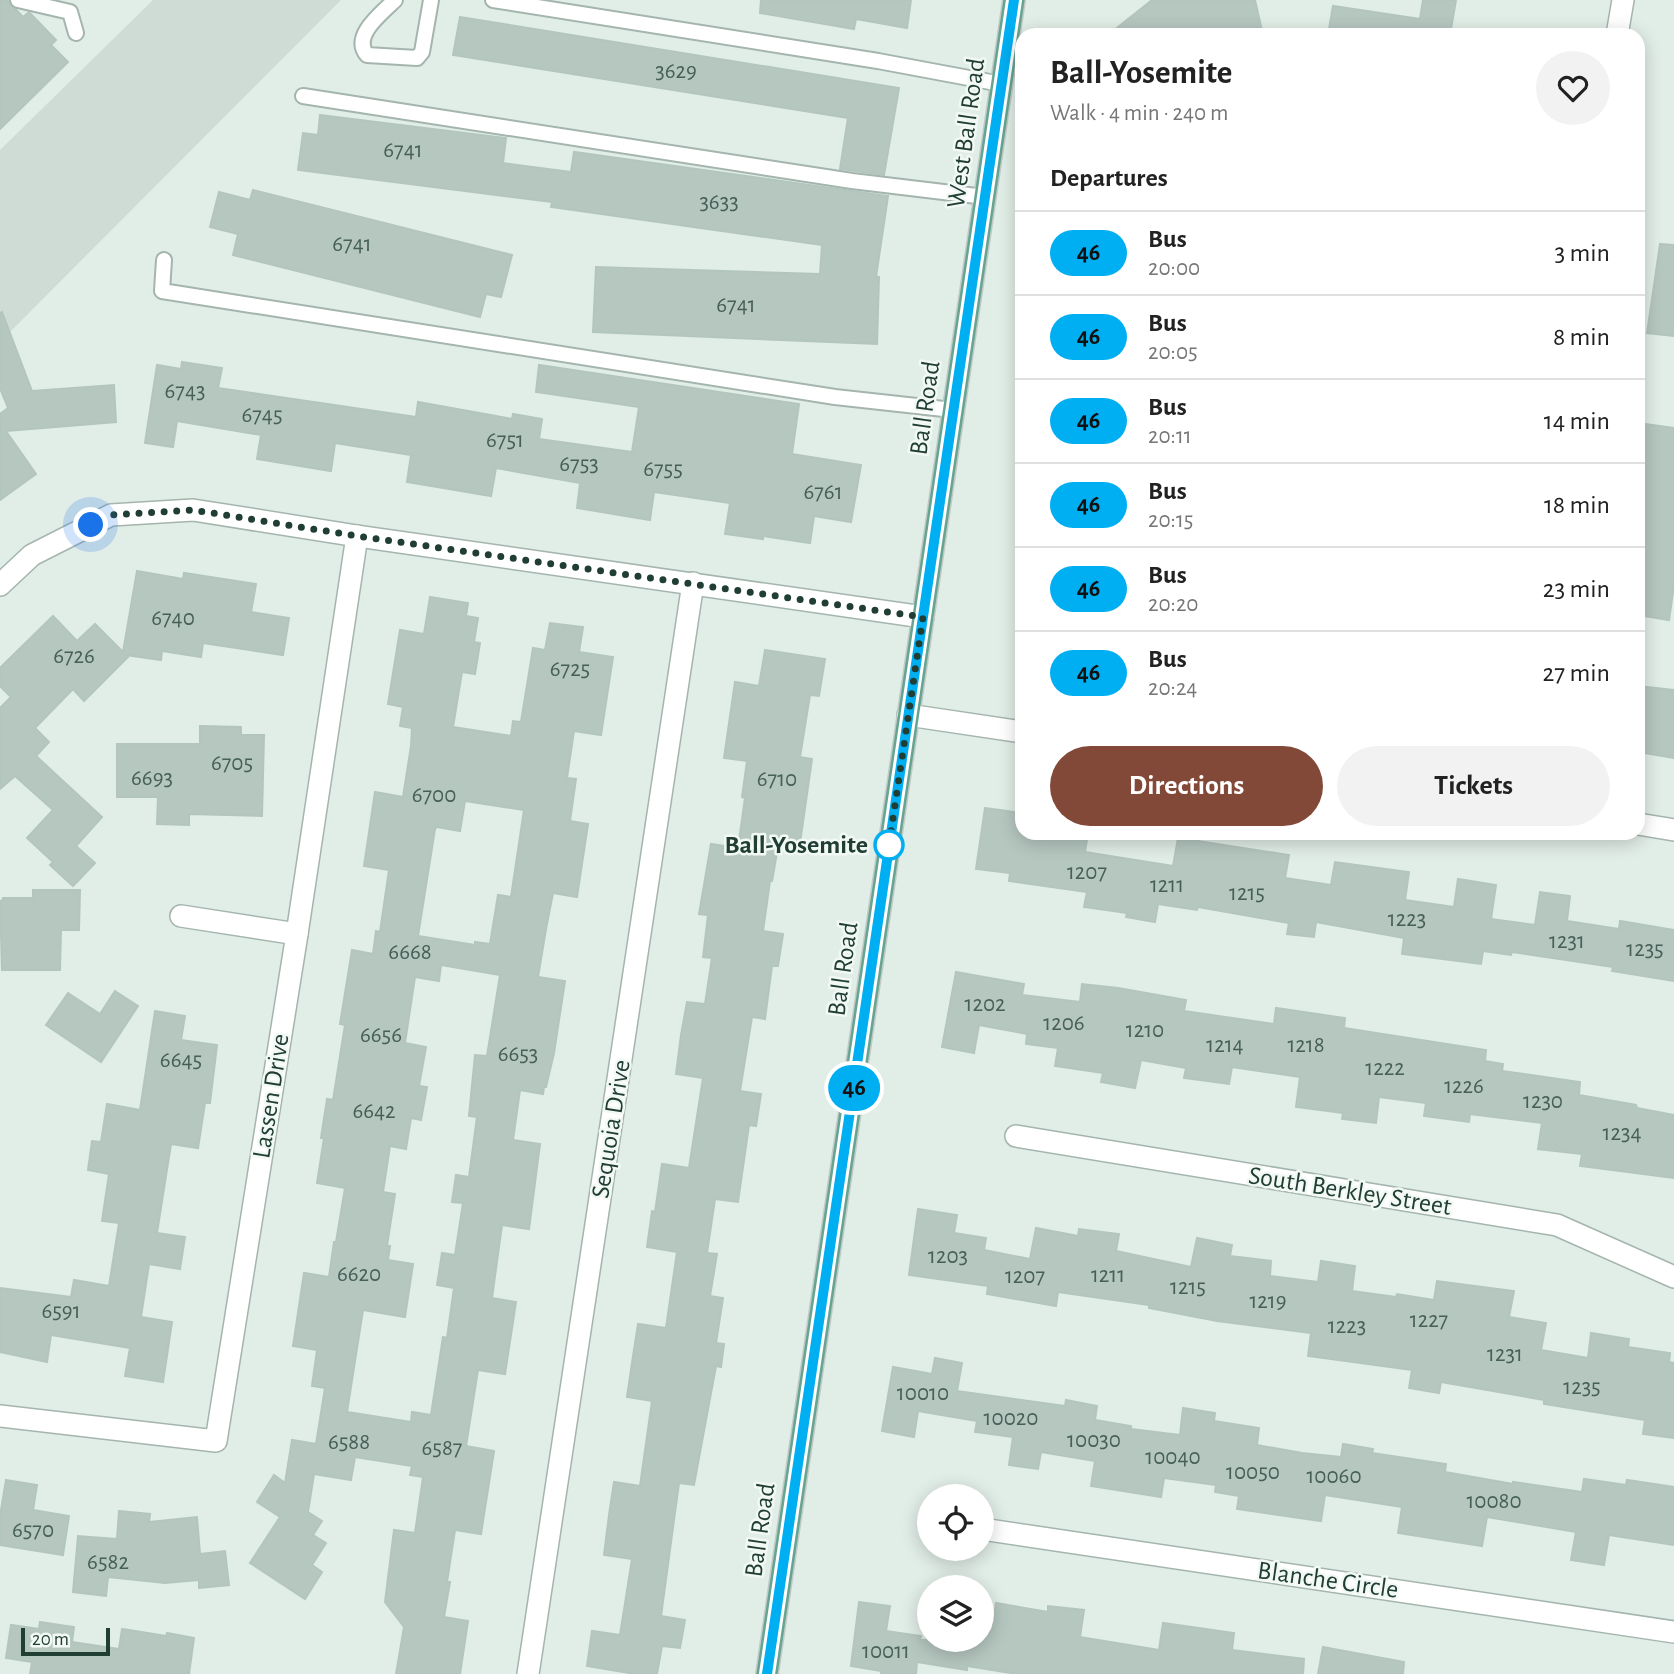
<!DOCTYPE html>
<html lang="en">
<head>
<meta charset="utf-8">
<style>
	body { margin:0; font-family:"Alegreya Sans",sans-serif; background:#f2f2f2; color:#222; height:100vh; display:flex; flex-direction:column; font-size:26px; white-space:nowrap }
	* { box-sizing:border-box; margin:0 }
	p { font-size:23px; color:#767676 }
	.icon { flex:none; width:38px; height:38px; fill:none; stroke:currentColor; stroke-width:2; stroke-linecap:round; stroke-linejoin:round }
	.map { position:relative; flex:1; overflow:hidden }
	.details { position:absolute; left:1015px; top:28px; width:630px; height:812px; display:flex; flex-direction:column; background:#fff; border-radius:21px; box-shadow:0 4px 18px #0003 }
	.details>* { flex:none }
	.badge { padding:0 14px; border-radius:23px; font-size:24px; line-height:46px }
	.fabs { position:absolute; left:917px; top:1484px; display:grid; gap:14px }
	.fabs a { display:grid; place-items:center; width:77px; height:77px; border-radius:50%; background:#fff; box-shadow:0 4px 18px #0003; font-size:35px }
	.scale { position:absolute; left:21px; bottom:18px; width:89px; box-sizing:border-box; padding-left:7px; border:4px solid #213e35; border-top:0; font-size:19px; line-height:24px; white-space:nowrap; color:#213e35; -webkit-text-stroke:5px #f2f9f5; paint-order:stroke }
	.you { position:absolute; width:35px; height:35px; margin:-18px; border:5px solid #fff; border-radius:50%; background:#1a73e8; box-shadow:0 0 0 10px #1a73e833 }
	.map>.badge { position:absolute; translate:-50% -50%; box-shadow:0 0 0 4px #fff }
	h2 { padding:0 35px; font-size:26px; line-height:63px }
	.round { display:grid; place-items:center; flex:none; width:74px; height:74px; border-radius:37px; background:#f2f2f2 }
	.head { display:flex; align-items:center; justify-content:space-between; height:119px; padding:0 35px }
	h1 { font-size:33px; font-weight:600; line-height:52px }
	.button { display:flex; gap:14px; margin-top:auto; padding:14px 35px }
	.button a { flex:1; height:80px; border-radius:42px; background:#824838; color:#fff; font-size:28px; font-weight:600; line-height:80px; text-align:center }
	.button a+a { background:#f2f2f2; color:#222 }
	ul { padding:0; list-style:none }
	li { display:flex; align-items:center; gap:21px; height:84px; padding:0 35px; border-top:2px solid #e0e0e0 }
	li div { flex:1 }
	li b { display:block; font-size:26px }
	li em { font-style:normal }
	li .badge { min-width:77px; font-weight:700; text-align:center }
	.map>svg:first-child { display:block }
</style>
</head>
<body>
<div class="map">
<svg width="1674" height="1674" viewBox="0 0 1674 1674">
	<rect width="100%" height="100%" fill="#e1ede7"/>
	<polygon fill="#cfdcd6" points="153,0 341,0 0,342 0,150"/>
	<g fill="#b6c7c0" stroke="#b3c6be" stroke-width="2" fill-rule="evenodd">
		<polygon points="0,0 7,0 23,17 29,12 56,40 51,45 68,62 0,129"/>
		<polygon points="761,0 911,0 907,28 856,19 854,29 760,13"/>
		<polygon points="1152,0 1255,0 1263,35 1108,35"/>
		<polygon points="1423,0 1456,0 1450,35 1328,35 1333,6 1420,19"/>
		<polygon points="460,17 899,88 884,175 840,169 848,118 453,55"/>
		<polygon points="320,115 506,138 503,163 517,165 571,172 574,152 888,196 876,277 879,277 877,344 593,332 596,267 820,274 822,245 551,207 552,202 298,170 303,133 318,135"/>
		<polygon points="253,190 512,255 501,297 486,294 480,317 233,255 238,234 210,227 219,192 250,200"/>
		<polygon points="1660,244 1674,245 1674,336 1647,333"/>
		<polygon points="2,312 32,391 114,385 116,422 6,431 36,474 0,500 0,414 8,408 0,388 0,313"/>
		<polygon points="182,362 222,368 218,388 416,417 418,402 512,419 513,414 542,419 539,439 632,452 639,407 536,392 539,365 799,404 792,454 861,465 851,522 814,516 810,543 763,536 763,539 725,534 730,503 654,492 650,520 577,508 580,483 496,468 491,496 407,482 411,455 335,443 331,471 257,459 261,435 177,421 173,447 145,443 157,365 181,369"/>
		<polygon points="1638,423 1674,428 1674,585 1669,620 1638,615 1638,570 1643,537 1638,536"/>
		<polygon points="137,571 183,579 184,573 256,584 251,612 289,618 283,655 203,643 201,657 162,651 161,660 126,655 128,657 84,701 73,689 35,728 49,742 36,756 102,817 76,846 95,863 73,886 50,865 53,862 27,838 53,810 15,776 0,789 0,708 11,697 0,686 0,668 53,616 77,641 95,624 123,652"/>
		<path d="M430,597L468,603L466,616L478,618L474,642L480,643L475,674L462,672L453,727L511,736L513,721L521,722L533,648L545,650L550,623L583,627L579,652L613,657L601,735L574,731L567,778L576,779L570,821L588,824L577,897L553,893L546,929L538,977L565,981L554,1053L546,1087H544L543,1094L520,1090L513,1140L540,1144L529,1229L502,1225L492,1298L516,1302L505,1374L478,1370L466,1446L494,1451L481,1534L455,1530L447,1582H450L444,1617L468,1621L460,1674H396L404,1627L385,1602L394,1530L415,1533L423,1477L410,1475L412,1466L355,1457L351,1480L314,1474L308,1512L322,1521L313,1535L326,1543L312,1565L322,1572L305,1599L250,1563L280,1517L257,1502L274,1475L285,1483L292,1440L316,1444L325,1388L312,1386L317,1350L293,1346L304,1273L329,1277L334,1242H336L345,1188L317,1183L324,1138H321L327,1099L333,1100L345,1025L340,1024L352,950L373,954L376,931L380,932L389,870L364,866L375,792L403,797L411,746L412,728L400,726L403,707L388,704L400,630L424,634ZM465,801L524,810L511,897L498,895L490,944L475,942V945L418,936L435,829L437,827L460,831ZM441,965L500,975L487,1056L475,1055L469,1116L477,1117L469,1177L456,1175L452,1202L463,1203L455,1255L442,1253L437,1285L454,1288L447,1338L443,1337L431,1415L412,1412L411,1422L347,1412L363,1310L405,1317L413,1264L388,1260L390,1246H387L395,1194L383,1192L390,1146L406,1149L411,1118L421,1120L427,1087L419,1086L426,1047L405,1043L415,977L439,981Z"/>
		<polygon points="765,650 825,659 819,696 810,695 800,757 812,759 799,850 778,847 772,881 770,881 763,931 783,934 778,966 772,966 765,1019 752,1017 740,1091 761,1094 756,1126 749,1125 738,1202 715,1199 707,1253 717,1254 710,1296 723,1298 716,1343 724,1344 721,1367 716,1366 694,1485 679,1483 661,1616 685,1620 680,1648 662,1646 657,1674 635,1674 587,1666 592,1631 620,1635 632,1559 604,1555 609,1515 614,1482 640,1486 652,1401 627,1397 632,1363 638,1324 666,1328 677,1252 647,1247 652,1211 655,1212 662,1164 689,1168 703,1078 676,1074 681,1035 687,1002 705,1004 712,958 703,957 708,915 699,914 711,844 738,848 745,798 742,797 747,761 724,758 735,682 759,686"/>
		<polygon points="1638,686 1674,690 1674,758 1638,752"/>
		<polygon points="200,726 241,727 241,735 264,735 262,816 189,814 189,825 157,824 158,797 117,797 117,744 200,744"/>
		<polygon points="985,808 1022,813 1022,833 1088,833 1085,852 1173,866 1178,838 1289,855 1285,878 1331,885 1335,862 1409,872 1405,900 1454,907 1458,879 1496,885 1491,919 1535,925 1540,892 1570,896 1567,921 1619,929 1620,921 1674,930 1674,981 1612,971 1613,967 1512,952 1511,955 1483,951 1481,964 1402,954 1404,938 1316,922 1314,937 1287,934 1289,923 1198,907 1197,910 1158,904 1155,922 1126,917 1127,913 1084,907 1087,892 1009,881 1010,873 976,869"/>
		<polygon points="33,890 80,890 79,930 61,930 60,970 2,970 0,901 2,901 3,898 33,898"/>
		<polygon points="956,972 1024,984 1022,995 1080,1002 1082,984 1118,988 1186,1000 1184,1011 1274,1024 1276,1008 1345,1018 1344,1028 1486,1050 1485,1061 1503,1064 1502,1071 1580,1082 1579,1095 1636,1105 1637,1108 1674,1115 1674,1178 1580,1166 1582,1154 1538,1149 1542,1123 1470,1114 1469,1122 1424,1116 1426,1103 1379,1097 1376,1123 1342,1119 1343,1113 1296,1107 1300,1077 1232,1067 1229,1084 1184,1078 1186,1068 1141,1060 1135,1088 1101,1082 1103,1073 1055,1066 1058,1048 1026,1044 1027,1034 979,1025 974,1053 942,1047"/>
		<polygon points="115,991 138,1006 101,1062 46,1025 68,993 100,1014"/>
		<polygon points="155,1011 185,1016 181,1040 217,1045 210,1103 205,1103 198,1148 171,1144 165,1182 157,1233 185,1237 180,1269 149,1264 141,1317 172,1322 163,1382 125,1376 130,1348 51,1335 47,1362 0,1352 0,1288 71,1297 74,1280 109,1286 119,1223 102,1221 109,1174 88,1170 92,1141 101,1142 107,1104 140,1110"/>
		<polygon points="918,1209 957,1215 954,1233 986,1238 984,1250 1030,1259 1036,1228 1078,1236 1079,1229 1119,1234 1116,1251 1191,1267 1197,1238 1232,1245 1230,1256 1271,1261 1270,1276 1318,1282 1321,1261 1355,1266 1352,1291 1396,1297 1397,1294 1434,1300 1437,1281 1514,1291 1509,1317 1546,1323 1541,1350 1588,1358 1591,1333 1629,1339 1628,1347 1670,1353 1669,1362 1674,1363 1674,1438 1643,1434 1645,1420 1544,1404 1544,1400 1441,1382 1439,1393 1409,1388 1412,1370 1308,1356 1311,1333 1217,1321 1149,1308 1149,1305 1058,1292 1056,1306 987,1294 988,1286 909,1275"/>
		<polygon points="935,1358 962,1363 957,1391 1065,1406 1066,1400 1097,1406 1095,1420 1131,1426 1131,1429 1180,1435 1183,1408 1215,1413 1214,1421 1259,1428 1257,1445 1302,1453 1341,1457 1343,1444 1373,1449 1372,1453 1446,1464 1445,1472 1513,1484 1513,1482 1582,1492 1584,1479 1626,1485 1627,1480 1674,1487 1674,1545 1609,1535 1604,1565 1571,1560 1576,1532 1487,1517 1482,1546 1398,1533 1402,1507 1325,1495 1321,1521 1237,1509 1239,1496 1215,1492 1216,1485 1164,1478 1161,1497 1091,1486 1095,1461 1041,1452 1038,1469 1009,1465 1013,1437 975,1432 977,1421 918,1411 914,1437 882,1431 893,1367 932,1374"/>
		<polygon points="6,1480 37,1485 33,1510 69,1516 63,1555 0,1545 0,1516"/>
		<polygon points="119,1511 150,1514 149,1522 197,1517 200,1554 225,1551 229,1585 199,1588 199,1580 165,1583 108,1577 106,1596 73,1592 78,1536 117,1539"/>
		<polygon points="859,1602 890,1606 886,1631 921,1636 920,1640 982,1640 982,1629 992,1631 996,1603 1048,1612 1048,1606 1084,1610 1080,1637 1159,1650 1163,1623 1234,1633 1232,1650 1304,1659 1303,1674 1017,1674 967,1666 967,1670 917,1662 916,1674 881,1674 881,1671 851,1666"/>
		<polygon points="40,1622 74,1627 72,1642 119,1649 122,1629 166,1636 167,1633 194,1638 189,1674 30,1674 32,1662 6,1658 11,1625 39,1629"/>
		<polygon points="1323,1647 1404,1662 1403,1674 1318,1674"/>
	</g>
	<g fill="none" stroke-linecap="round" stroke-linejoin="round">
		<g stroke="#a4b5ae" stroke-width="18">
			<g id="service">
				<polyline points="18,0 70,12 76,33"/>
				<path d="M395,0C382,13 351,36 367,55L417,58L422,52L431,0"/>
				<polyline points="493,0 878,61 1001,84"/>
				<polyline points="303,96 852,181 985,197"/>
				<polyline points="164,260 162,291 835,397 953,410"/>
			</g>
		</g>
		<g stroke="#a4b5ae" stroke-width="24">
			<g id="minor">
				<polyline points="1617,35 1623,0"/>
				<polyline points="0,585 32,555 111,515 193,510 357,536 923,617"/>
				<polyline points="908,715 1022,732"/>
				<polyline points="1638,824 1674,830"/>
				<polyline points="181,916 297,934"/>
				<polyline points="1016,1136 1557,1225 1674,1277"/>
				<polyline points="0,1416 216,1441 297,934 357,536"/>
				<polyline points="982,1529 1674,1632"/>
				<polyline points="528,1674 693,583"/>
			</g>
		</g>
		<g stroke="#c1c9c6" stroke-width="24">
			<polyline id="primary" points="767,1674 1014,0"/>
		</g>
		<use href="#service" stroke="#fff" stroke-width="14"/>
		<use href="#minor" stroke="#fff" stroke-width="21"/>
		<use href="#primary" stroke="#64a491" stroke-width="21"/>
	</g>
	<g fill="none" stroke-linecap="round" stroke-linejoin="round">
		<g stroke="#fff" stroke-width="16">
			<polyline id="line" points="767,1674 1014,0"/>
		</g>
		<use href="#line" stroke="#00aff2" stroke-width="10"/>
		<polyline stroke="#213e35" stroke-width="7" stroke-dasharray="0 12.6" points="91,525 111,515 193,510 357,536 923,617 889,845"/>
	</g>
	<circle fill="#fff" stroke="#00aff2" stroke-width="3.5" cx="889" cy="845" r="14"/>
	<g text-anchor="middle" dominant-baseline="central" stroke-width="5" stroke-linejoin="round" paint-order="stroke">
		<g font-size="23" fill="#466058">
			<text x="676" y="71">3629</text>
			<text x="403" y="150">6741</text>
			<text x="719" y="202">3633</text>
			<text x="352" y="244">6741</text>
			<text x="736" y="305">6741</text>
			<text x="185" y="391">6743</text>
			<text x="262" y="415">6745</text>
			<text x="505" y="440">6751</text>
			<text x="579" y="464">6753</text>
			<text x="663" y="469">6755</text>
			<text x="823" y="492">6761</text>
			<text x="173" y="618">6740</text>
			<text x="74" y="656">6726</text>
			<text x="570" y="669">6725</text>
			<text x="232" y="763">6705</text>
			<text x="152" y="778">6693</text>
			<text x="777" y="779">6710</text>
			<text x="434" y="795">6700</text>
			<text x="1087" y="872">1207</text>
			<text x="1167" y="885">1211</text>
			<text x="1247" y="893">1215</text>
			<text x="1407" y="919">1223</text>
			<text x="1567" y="941">1231</text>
			<text x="1645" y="949">1235</text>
			<text x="410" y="952">6668</text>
			<text x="985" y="1004">1202</text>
			<text x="1064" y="1023">1206</text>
			<text x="1145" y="1030">1210</text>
			<text x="381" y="1035">6656</text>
			<text x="1225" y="1045">1214</text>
			<text x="1306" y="1045">1218</text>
			<text x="518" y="1054">6653</text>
			<text x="181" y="1060">6645</text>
			<text x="1385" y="1068">1222</text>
			<text x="1464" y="1086">1226</text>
			<text x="1543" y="1101">1230</text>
			<text x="374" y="1111">6642</text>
			<text x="1622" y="1133">1234</text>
			<text x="948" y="1256">1203</text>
			<text x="359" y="1274">6620</text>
			<text x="1108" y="1275">1211</text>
			<text x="1025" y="1276">1207</text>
			<text x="1188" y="1287">1215</text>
			<text x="1268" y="1301">1219</text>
			<text x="61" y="1311">6591</text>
			<text x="1429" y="1320">1227</text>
			<text x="1347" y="1326">1223</text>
			<text x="1505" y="1354">1231</text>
			<text x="1582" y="1387">1235</text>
			<text x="923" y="1393">10010</text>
			<text x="1011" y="1418">10020</text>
			<text x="1094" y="1440">10030</text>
			<text x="349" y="1442">6588</text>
			<text x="442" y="1448">6587</text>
			<text x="1173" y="1457">10040</text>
			<text x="1253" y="1472">10050</text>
			<text x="1334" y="1476">10060</text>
			<text x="1494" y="1501">10080</text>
			<text x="33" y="1530">6570</text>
			<text x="108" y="1562">6582</text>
			<text x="886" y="1651">10011</text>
		</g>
		<g font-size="26" fill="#213e35" stroke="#f2f9f5">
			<text transform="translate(966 133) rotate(-82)">West Ball Road</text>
			<text transform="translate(925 408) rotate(-82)">Ball Road</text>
			<text transform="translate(843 969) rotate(-82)">Ball Road</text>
			<text transform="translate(271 1096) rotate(-81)">Lassen Drive</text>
			<text transform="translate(611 1129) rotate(-81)">Sequoia Drive</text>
			<text transform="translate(1350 1191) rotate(9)">South Berkley Street</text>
			<text transform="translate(760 1530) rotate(-82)">Ball Road</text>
			<text transform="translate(1328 1580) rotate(8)">Blanche Circle</text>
		</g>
		<g font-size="26" font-weight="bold" fill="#213e35" stroke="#f2f9f5" text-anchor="end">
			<text x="868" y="845">Ball-Yosemite</text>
		</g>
	</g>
</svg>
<div class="fabs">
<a><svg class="icon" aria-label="locate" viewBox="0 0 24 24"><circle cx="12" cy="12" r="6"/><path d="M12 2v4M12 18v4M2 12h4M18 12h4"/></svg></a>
<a><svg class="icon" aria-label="layers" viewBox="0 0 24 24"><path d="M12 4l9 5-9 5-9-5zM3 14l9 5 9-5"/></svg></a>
</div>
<div class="scale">20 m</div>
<div class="you" style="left:91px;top:525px"></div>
<b class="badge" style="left:854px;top:1088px;background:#00aff2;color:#111">46</b>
<section class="details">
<div class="head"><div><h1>Ball-Yosemite</h1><p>Walk · 4 min · 240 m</p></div><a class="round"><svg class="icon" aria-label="heart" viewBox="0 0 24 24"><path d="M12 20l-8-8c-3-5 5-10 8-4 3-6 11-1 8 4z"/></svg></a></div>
<h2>Departures</h2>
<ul>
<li><span class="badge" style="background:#00aff2;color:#111">46</span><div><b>Bus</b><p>20:00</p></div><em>3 min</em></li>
<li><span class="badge" style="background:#00aff2;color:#111">46</span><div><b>Bus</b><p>20:05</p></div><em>8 min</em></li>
<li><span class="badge" style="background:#00aff2;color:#111">46</span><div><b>Bus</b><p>20:11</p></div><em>14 min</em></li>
<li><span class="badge" style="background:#00aff2;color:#111">46</span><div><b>Bus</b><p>20:15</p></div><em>18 min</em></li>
<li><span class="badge" style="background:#00aff2;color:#111">46</span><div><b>Bus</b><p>20:20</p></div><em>23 min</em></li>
<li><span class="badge" style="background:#00aff2;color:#111">46</span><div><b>Bus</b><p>20:24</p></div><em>27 min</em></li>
</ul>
<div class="button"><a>Directions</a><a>Tickets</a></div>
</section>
</div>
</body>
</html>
